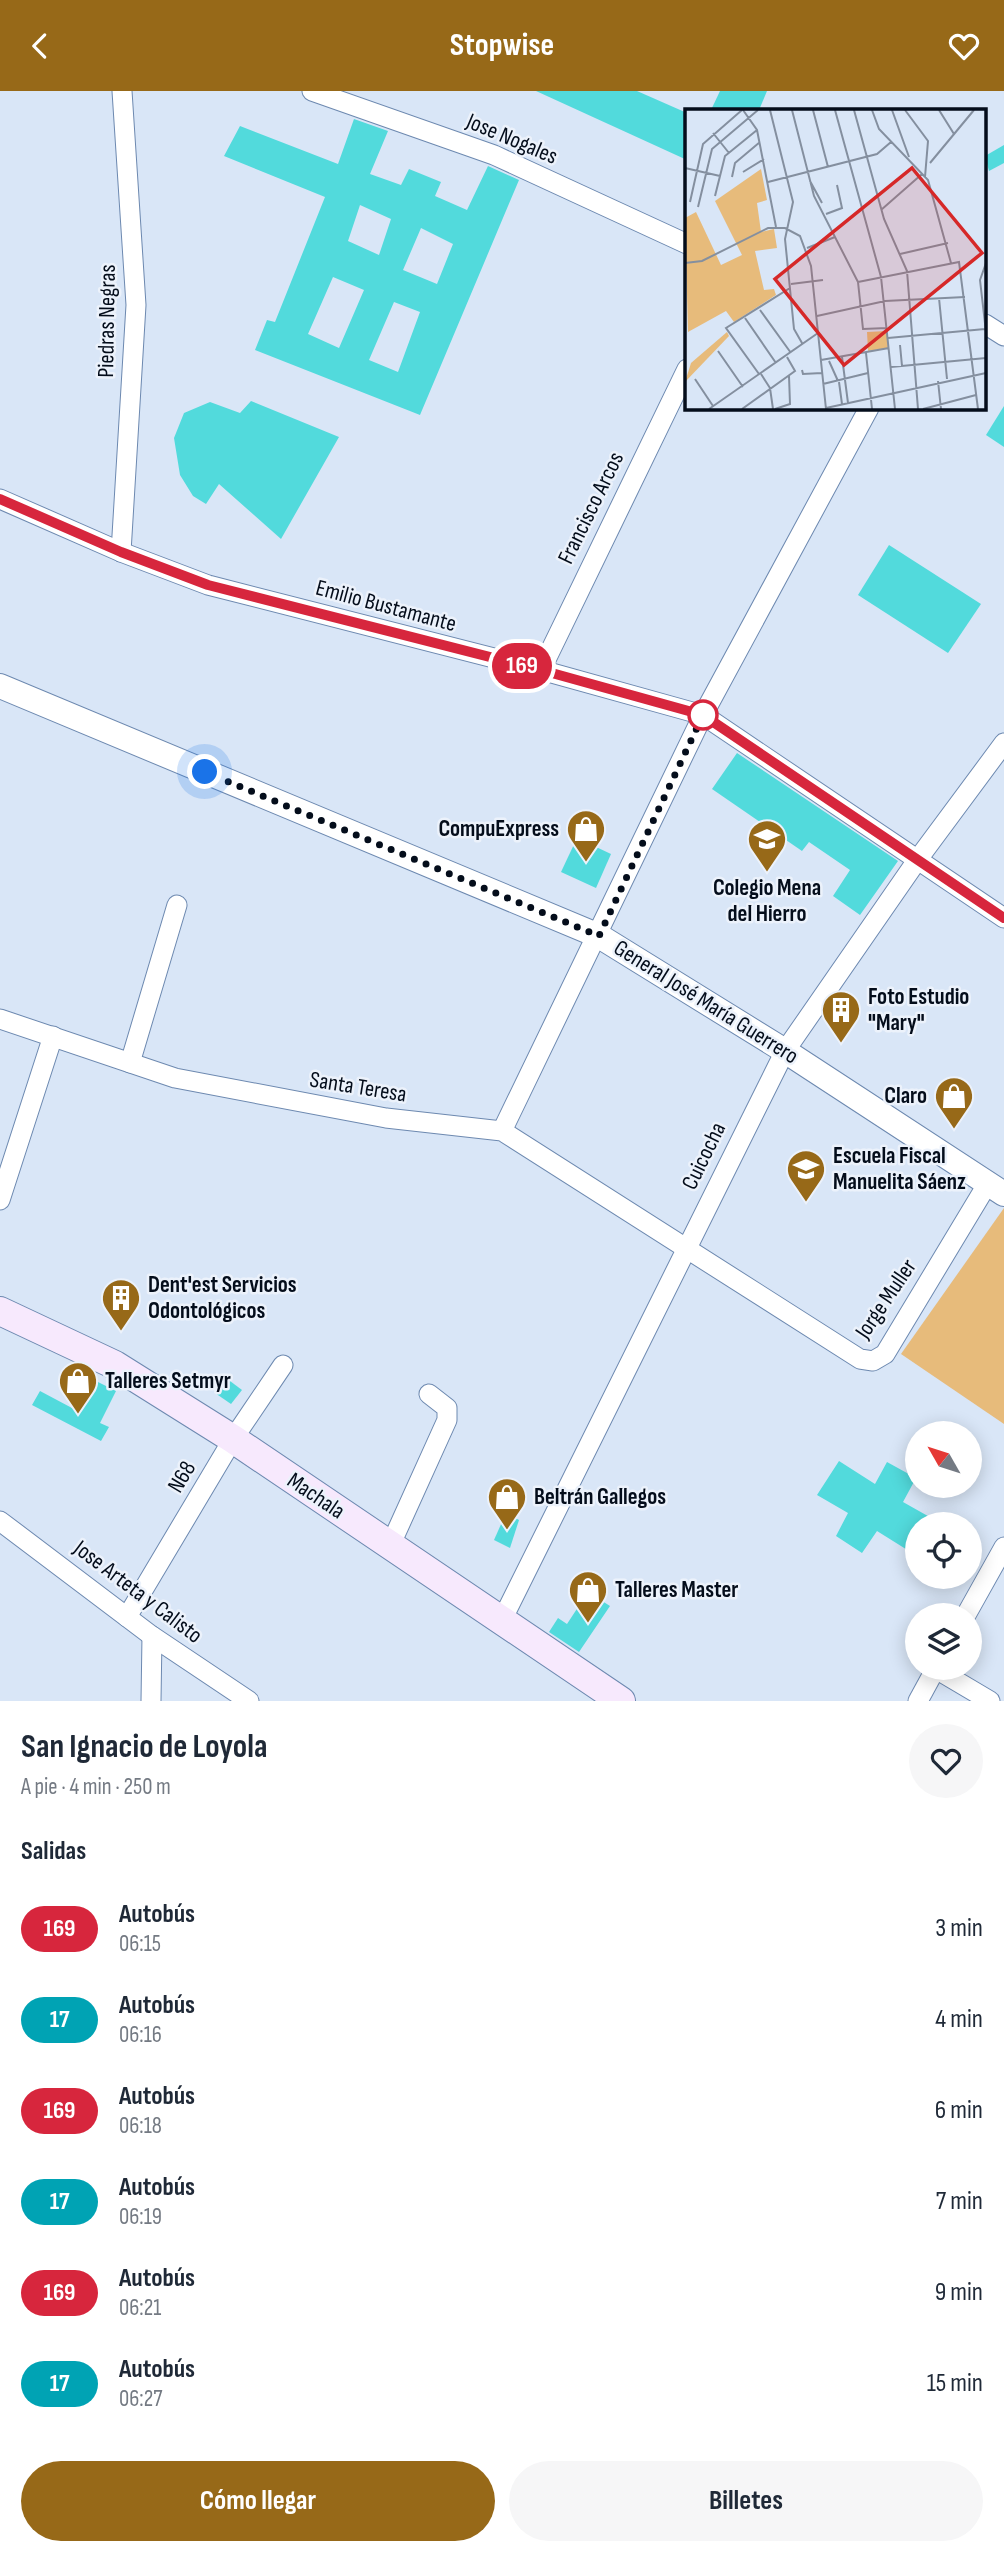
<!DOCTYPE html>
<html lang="es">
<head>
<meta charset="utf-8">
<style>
	body { margin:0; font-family:"Sofia Sans Condensed",sans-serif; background:#f6f6f7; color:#1f2937; height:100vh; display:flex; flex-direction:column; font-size:26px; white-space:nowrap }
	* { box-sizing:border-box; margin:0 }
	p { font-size:23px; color:#747a83 }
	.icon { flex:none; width:38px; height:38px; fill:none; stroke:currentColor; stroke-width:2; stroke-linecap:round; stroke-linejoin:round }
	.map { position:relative; height:1610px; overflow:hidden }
	.side { display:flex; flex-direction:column; background:#fff; flex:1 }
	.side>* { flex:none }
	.badge { padding:0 14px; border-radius:23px; font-size:24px; line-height:46px }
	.needle { width:46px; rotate:309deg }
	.fabs { position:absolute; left:905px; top:1330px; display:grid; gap:14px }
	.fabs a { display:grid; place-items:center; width:77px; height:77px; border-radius:50%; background:#fff; box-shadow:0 4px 18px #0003; font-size:35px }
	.you { position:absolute; width:35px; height:35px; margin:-18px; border:5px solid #fff; border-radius:50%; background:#1a73e8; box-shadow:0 0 0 10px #1a73e833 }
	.map>.badge { position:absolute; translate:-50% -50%; box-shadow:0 0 0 4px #fff }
	h2 { padding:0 21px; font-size:26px; line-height:63px }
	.round { display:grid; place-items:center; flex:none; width:74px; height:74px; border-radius:37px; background:#f6f6f7 }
	.summary { display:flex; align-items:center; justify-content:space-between; height:119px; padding:0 21px }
	h1 { font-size:33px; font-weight:700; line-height:52px }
	.action { display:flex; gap:14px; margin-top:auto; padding:14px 21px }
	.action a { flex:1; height:80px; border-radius:42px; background:#976918; color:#fff; font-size:28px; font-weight:700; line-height:80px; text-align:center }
	.action a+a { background:#f6f6f7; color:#1f2937 }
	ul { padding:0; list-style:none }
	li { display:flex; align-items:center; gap:21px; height:91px; padding:0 21px }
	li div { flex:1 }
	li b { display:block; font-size:26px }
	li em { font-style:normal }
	li .badge { min-width:77px; font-weight:700; text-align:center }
	header { display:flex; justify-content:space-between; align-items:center; height:91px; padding:0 21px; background:#976918; color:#fff; font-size:32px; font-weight:700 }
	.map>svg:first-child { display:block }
</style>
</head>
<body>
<header><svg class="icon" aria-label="back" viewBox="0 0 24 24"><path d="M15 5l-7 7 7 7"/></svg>Stopwise<svg class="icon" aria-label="heart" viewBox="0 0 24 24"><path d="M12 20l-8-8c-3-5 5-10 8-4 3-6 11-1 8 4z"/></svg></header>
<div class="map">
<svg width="1004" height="1610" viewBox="0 0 1004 1610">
	<rect width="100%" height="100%" fill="#d9e6f7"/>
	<polygon fill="#e7bb7b" points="1004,1117 1004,1333 901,1263"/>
	<g fill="#52dadc" fill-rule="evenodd">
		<polygon points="536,0 637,0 687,22 687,69"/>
		<polygon points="720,0 767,0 759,19 711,19"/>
		<path d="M354,28L388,40L370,83L401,94L409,78L441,91L435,105L467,119L488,75L519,89L420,324L255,259L267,229L275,231L325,106L224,65L240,35L338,73ZM360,114L391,128L379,164L348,150ZM421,137L453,153L437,193L403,179ZM333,186L364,199L339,257L308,243ZM394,211L420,221L398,281L369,269Z"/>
		<polygon points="1004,54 1004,72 989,80 985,65"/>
		<polygon points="251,310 339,346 281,448 219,393 206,413 193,405 180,384 174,347 184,322 210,311 240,322"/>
		<polygon points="1004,315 1004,356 986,344"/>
		<polygon points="889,454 981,513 948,562 858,504"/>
		<polygon points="737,662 898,770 860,824 833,805 850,779 809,751 802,760 712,698"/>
		<polygon points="577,747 611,763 596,797 561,781"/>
		<polygon points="88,1286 116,1300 100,1332 109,1336 101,1350 32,1314 40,1300 72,1317"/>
		<polygon points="226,1287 242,1299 231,1313 215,1302"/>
		<polygon points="839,1370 875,1393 887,1371 916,1387 903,1411 942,1433 917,1433 917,1465 877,1440 862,1462 836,1445 848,1422 817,1404"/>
		<polygon points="506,1422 519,1429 510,1457 494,1449"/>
		<polygon points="588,1501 610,1515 579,1561 549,1541 558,1527 567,1533"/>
	</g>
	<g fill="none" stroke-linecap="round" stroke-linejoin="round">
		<g stroke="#6d89b0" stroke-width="21">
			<g id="minor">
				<polyline points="312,0 494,64 687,153"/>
				<polyline points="985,233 1004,245"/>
				<polyline points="0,408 121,461 208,494 541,579 703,624 1004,827"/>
				<polyline points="121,461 136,214 122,0"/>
				<polyline points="541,579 687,278"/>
				<polyline points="0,928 175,987 386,1027 502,1040 860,1268 873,1270 885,1263 988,1092"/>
				<polyline points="130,972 177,814"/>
				<polyline points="502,1040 703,624 869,317"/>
				<polyline points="0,1109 53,945"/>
				<polyline points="0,1430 152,1545 249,1610"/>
				<polyline points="390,1455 447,1329 447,1317 429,1303"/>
				<polyline points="966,1524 1004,1456"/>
				<polyline points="127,1526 233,1348 283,1274"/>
				<polyline points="501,1531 785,960 918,768 1004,652"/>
				<polyline points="936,1578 990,1610"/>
				<polyline points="151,1610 152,1545"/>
				<polyline points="918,1610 936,1577"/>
			</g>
		</g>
		<g stroke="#6d89b0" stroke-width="26">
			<polyline id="tertiary" points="0,595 599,845 785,960 1004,1103"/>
		</g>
		<g stroke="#6d89b0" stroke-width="30">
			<polyline id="secondary" points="0,1220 115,1274 233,1348 621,1610"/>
		</g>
		<use href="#minor" stroke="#fff" stroke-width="19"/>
		<use href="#tertiary" stroke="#fff" stroke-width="24"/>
		<use href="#secondary" stroke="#f7e9fd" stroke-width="28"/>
	</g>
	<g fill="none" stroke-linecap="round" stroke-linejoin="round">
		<g stroke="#fff" stroke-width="16">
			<polyline id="line" points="0,408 121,461 208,494 541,579 703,624 1004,827"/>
		</g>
		<use href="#line" stroke="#d7263d" stroke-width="10"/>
		<polyline stroke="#040d1b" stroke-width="7" stroke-dasharray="0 12.6" points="205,681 599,845 703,624"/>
	</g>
	<defs>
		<g id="shop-pin" transform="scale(2.0125)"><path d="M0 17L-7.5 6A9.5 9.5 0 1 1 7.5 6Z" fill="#976918" stroke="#ecf2fb"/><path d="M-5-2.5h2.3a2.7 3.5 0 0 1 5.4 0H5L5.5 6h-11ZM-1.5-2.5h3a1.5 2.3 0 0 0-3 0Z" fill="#fff"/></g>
		<g id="school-pin" transform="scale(2.0125)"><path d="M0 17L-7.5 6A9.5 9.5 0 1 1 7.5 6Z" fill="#976918" stroke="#ecf2fb"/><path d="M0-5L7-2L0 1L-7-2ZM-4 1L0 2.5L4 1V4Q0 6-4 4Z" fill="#fff"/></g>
		<g id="building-pin" transform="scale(2.0125)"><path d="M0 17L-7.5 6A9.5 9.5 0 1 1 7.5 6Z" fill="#976918" stroke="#ecf2fb"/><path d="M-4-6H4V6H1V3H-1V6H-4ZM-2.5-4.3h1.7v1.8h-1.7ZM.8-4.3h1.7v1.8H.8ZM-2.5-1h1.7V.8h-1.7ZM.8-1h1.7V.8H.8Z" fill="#fff"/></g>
	</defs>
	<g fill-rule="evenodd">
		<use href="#shop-pin" x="586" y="738"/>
		<use href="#school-pin" x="767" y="748"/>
		<use href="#building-pin" x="841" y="919"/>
		<use href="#shop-pin" x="954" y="1005"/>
		<use href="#school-pin" x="806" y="1078"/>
		<use href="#building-pin" x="121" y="1207"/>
		<use href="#shop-pin" x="78" y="1290"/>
		<use href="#shop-pin" x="507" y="1406"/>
		<use href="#shop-pin" x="588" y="1499"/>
	</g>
	<circle fill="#fff" stroke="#d7263d" stroke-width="3.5" cx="703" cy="624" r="14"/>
	<g text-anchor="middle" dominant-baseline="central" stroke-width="5" stroke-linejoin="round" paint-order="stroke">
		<g font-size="23" fill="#040d1b" stroke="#ecf2fb">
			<text transform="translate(512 48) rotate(23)">Jose Nogales</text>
			<text transform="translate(107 230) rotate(-89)">Piedras Negras</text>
			<text transform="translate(591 417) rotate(-64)">Francisco Arcos</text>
			<text transform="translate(386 515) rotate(15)">Emilio Bustamante</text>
			<text transform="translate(706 911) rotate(32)">General José María Guerrero</text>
			<text transform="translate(358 996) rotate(9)">Santa Teresa</text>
			<text transform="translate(704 1065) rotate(-64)">Cuicocha</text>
			<text transform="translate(886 1208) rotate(-56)">Jorge Muller</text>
			<text transform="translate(182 1386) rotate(-59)">N68</text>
			<text transform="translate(316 1405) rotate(34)">Machala</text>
			<text transform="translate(138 1501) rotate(37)">Jose Arteta y Calisto</text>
		</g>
		<g font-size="23" font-weight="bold" fill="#040d1b" stroke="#ecf2fb" text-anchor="start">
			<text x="559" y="738" text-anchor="end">CompuExpress</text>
			<text x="767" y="797" text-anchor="middle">Colegio Mena<tspan x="767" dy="26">del Hierro</tspan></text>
			<text x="868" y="906">Foto Estudio<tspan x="868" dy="26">"Mary"</tspan></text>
			<text x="927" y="1005" text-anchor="end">Claro</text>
			<text x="833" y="1065">Escuela Fiscal<tspan x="833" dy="26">Manuelita Sáenz</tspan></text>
			<text x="148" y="1194">Dent'est Servicios<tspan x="148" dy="26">Odontológicos</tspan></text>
			<text x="105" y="1290">Talleres Setmyr</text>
			<text x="534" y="1406">Beltrán Gallegos</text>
			<text x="615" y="1499">Talleres Master</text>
		</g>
	</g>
	<g transform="translate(685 18)">
		<rect width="301" height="301" fill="#d9e6f7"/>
		<path d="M42,223L44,227L0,273L6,254Z" fill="#e7bb7b"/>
		<path d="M76,60L82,91L72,94L76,123L89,120L92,139L70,142L79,181L89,180L91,186L49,213L41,202L3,223L0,109L11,103L36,156L57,146L30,92Z" fill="#e7bb7b"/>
		<path d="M202,222L203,239L183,242L182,223Z" fill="#e7bb7b"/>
		<path fill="none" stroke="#848f9f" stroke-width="2" d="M58,1L72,21L91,118M85,1L108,93L100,130L109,220L117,234M107,1L129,87L173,173L178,220L202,219M128,1L143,58M150,1L196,168L210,300M169,1L199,110L222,162L233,300M187,1L194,20L243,71L266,154M207,1L224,48M220,1L243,32L240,68M254,1L269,25M28,24L44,44M245,54L289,1M0,59L35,67M58,63L79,50M47,68L50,54L75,33M125,72L137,94M83,73L192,45L206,33M30,87L40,47L72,21M5,93L18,35L57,1M13,98L27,40L73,1M196,101L237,65M141,105L157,99L152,76M122,139L150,128M215,145L263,134M0,154L17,152L83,119H100L115,127L126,157L141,300M301,154L295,171L301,223M173,173L274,153L293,300M106,175L138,171M254,189L262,270M75,201L106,244M132,207L200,192L280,188M60,209L91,254M203,229L300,220M215,236L217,257M33,242L58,278M181,244L187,300M157,248L163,294M136,251L204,239M144,252L153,272M206,258L301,249M117,261L118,265L137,264M74,265L41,219L105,179M76,265L85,279L88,300M10,270L28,297M253,272L256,300M154,273L157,295M138,275L183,264M141,299L301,264M24,300L133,224M57,300L110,262L102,248M90,300L105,295L104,267M238,300L291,286"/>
		<path fill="#d62828" fill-opacity="0.15" stroke="#d62828" stroke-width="3.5" d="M227,59L297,144L159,256L90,170Z"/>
		<rect width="301" height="301" fill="none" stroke="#040d1b" stroke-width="3.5"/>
	</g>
</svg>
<div class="fabs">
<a><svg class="needle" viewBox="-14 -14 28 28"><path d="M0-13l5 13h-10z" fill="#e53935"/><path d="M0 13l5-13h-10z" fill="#747a83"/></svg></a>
<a><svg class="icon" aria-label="locate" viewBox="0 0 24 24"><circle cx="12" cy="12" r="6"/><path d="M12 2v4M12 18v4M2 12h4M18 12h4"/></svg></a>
<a><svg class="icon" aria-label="layers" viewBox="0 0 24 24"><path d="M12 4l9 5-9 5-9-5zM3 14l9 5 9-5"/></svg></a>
</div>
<div class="you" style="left:205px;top:681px"></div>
<b class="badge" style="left:522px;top:575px;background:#d7263d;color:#fff">169</b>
</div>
<section class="side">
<div class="summary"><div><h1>San Ignacio de Loyola</h1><p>A pie · 4 min · 250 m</p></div><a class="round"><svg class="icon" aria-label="heart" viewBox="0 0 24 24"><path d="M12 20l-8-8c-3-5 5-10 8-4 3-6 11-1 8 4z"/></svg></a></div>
<h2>Salidas</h2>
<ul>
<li><span class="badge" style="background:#d7263d;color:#fff">169</span><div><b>Autobús</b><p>06:15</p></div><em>3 min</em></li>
<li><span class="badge" style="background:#00a3b4;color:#fff">17</span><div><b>Autobús</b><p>06:16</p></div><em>4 min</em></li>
<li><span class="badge" style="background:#d7263d;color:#fff">169</span><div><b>Autobús</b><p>06:18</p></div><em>6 min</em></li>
<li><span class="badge" style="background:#00a3b4;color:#fff">17</span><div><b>Autobús</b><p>06:19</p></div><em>7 min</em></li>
<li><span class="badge" style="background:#d7263d;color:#fff">169</span><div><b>Autobús</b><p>06:21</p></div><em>9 min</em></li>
<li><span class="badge" style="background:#00a3b4;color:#fff">17</span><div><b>Autobús</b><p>06:27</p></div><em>15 min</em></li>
</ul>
<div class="action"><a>Cómo llegar</a><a>Billetes</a></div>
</section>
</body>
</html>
